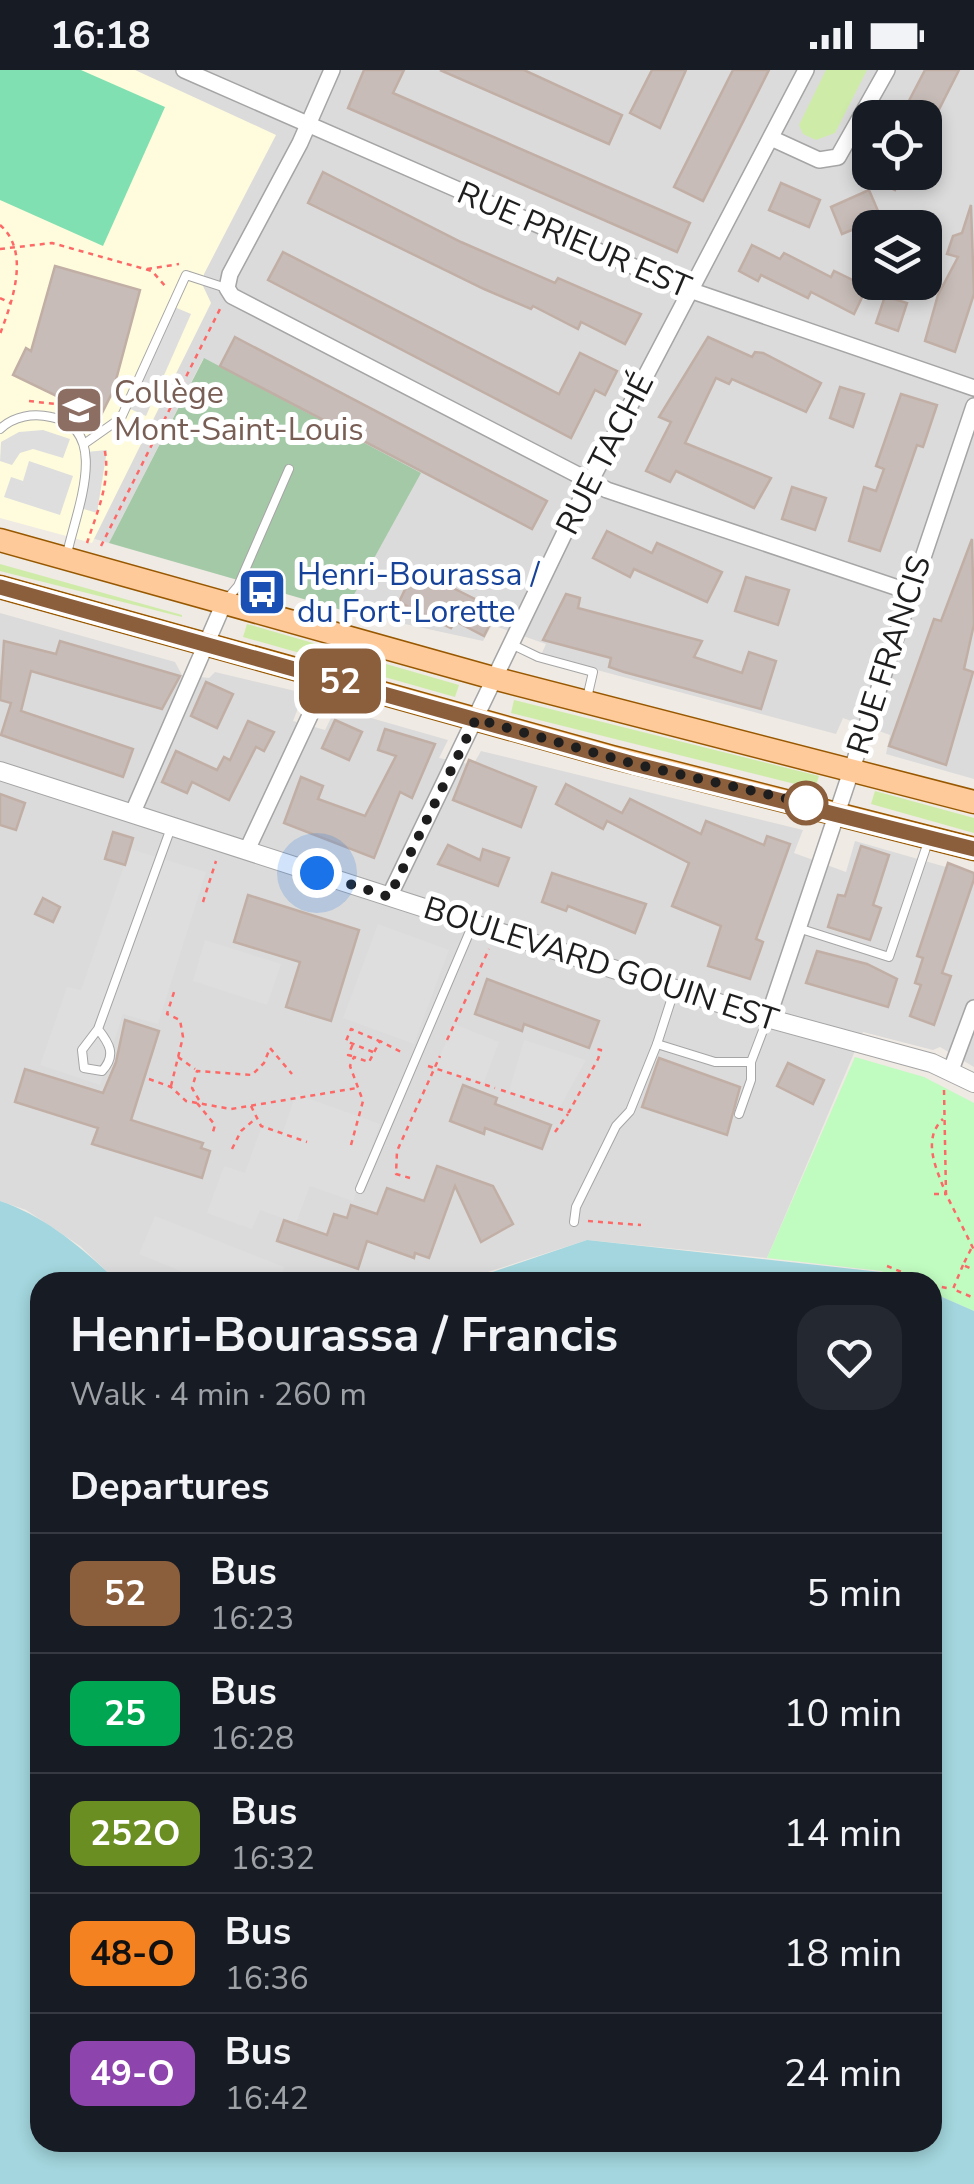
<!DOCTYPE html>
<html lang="en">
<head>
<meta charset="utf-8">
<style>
	body { margin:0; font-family:"Nunito Sans",sans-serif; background:#242831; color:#f1f3f6; height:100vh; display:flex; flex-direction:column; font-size:38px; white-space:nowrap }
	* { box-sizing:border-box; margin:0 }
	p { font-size:32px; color:#9ea1a6 }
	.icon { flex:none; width:55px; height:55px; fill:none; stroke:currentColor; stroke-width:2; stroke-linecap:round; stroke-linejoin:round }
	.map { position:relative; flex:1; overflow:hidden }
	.side { position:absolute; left:30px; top:1202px; width:912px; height:880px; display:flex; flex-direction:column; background:#171b24; border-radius:30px; box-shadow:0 5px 15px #0003 }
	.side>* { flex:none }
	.badge { padding:0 20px; border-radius:15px; font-size:35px; line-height:65px }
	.fabs { position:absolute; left:852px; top:30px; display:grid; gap:20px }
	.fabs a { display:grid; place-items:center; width:90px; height:90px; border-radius:20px; background:#171b24; box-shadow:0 5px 15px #0003; font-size:50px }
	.you { position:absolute; width:50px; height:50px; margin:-25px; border:8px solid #fff; border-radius:50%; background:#1a73e8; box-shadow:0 0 0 15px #1a73e833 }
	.map>.badge { position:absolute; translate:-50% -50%; box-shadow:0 0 0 5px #fff }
	h2 { padding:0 40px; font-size:38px; line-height:90px }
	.round { display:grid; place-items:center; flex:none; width:105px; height:105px; border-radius:30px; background:#242831 }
	.head { display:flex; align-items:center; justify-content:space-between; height:170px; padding:0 40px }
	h1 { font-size:48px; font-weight:700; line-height:75px }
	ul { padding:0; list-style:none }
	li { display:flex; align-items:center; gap:30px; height:120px; padding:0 40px; border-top:2px solid #363941 }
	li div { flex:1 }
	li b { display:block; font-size:38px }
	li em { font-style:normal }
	li .badge { min-width:110px; font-weight:700; text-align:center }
	.status { display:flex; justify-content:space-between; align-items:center; height:70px; padding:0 50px; background:#171b24; direction:ltr }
	.status svg { height:28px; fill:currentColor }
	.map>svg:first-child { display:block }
</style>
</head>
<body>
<div class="status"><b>16:18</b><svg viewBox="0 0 49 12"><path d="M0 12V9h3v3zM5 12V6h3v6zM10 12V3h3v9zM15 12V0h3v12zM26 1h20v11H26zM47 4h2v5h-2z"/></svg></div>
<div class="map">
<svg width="974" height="2114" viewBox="0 0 974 2114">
	<rect width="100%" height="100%" fill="#efeae4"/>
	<g fill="#dcdbdb" fill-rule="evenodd">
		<path d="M0,0H974V709L886,684L890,665L843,648L836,664L541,585L546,574L492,555L483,571L345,541L420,403L203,289L109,473L0,442ZM870,48H925V102H870ZM870,158H925V212H870Z"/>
		<polygon points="0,543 175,592 182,605 209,608 215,602 304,623 293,651 325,660 336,638 448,670 439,688 473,695 481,681 803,760 794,783 846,802 855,771 974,805 974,997 940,977 933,980 863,962 767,1188 587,1170 457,1212 118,1212 80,1176 26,1140 0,1131"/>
	</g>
	<polygon fill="#fffcdd" points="0,0 135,0 276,65 204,204 203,216 211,233 92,473 0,448"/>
	<g fill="#cfeba8">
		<polygon points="826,0 867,0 835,63 816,70 803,64 799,55"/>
		<polygon points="0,494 182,545 182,547 0,501"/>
		<polygon points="247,554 459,615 455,627 243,567"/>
		<polygon points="514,630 819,706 815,719 511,643"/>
		<polygon points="875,721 974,748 974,763 871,734"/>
	</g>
	<polygon fill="#a4c9a7" points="204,288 421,403 345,541 109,473"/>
	<polygon fill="#c0fbc0" points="855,987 924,1007 974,1033 974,1241 933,1223 932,1212 907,1212 881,1201 767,1188"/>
	<polygon fill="#80e0b2" points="0,0 81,0 165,37 103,176 0,130"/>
	<g fill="#dedede">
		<polygon points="172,236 191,244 146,346 126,337"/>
		<polygon points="43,360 70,369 63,388 33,379 20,383 12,395 0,391 1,372 19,362"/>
		<polygon points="107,380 97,443 77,437 86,382"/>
		<polygon points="29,391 73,406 60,445 4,427 11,407 23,411"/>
		<polygon points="130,779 206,802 158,954 123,944 100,1015 40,995 67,917 81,920"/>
		<polygon points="378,854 449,880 414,974 343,948"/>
		<polygon points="205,870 281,894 267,935 193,911"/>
		<polygon points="454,954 499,972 484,1012 434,999"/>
		<polygon points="524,970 586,990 559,1039 509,1021"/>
		<polygon points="296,1024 380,1054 353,1131 310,1116 296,1153 260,1140 252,1159 207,1143 224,1096 245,1103 261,1058 282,1065"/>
		<polygon points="155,1146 284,1197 279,1212 207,1212 139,1184"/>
	</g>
	<g fill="#a3d6de">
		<path d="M0,1131C47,1147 83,1179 118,1212H40V2072H932L933,1223L974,1241V2114H0Z"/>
		<polygon points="587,1170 881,1202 907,1212 463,1212"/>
	</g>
	<g fill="#c7bcb7" stroke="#c1afa6" stroke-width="2.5">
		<polygon points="364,0 404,0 393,23 690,153 677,182 348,38"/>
		<polygon points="440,0 524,0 622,45 609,74"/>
		<polygon points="652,0 686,0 660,58 630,43"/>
		<polygon points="733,0 769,0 703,131 674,117"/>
		<polygon points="925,0 959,0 925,67 925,48 900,48"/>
		<polygon points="323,102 461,172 555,213 558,208 641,244 625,274 581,252 578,259 533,236 531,239 484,219 308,133"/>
		<polygon points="861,102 904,102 895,120"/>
		<polygon points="781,113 820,130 809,157 769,140"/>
		<polygon points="869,120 881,148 842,164 831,137"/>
		<polygon points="971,135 974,224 955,282 925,271 938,225 958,187 947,184 953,166 962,163"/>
		<polygon points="752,175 780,189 784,183 831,207 834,201 867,217 854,244 811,222 808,228 761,205 758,211 739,201"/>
		<polygon points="283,182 559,324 580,283 617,301 605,325 595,320 571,368 268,210"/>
		<polygon points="55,196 140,220 113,321 100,347 13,305 26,278 31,281"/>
		<polygon points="885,226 907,233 898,261 876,253"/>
		<polygon points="235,267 547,431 532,459 220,296"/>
		<polygon points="708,267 752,287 755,282 763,283 821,313 806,342 732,309 729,314 716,308 685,373 771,408 754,438 676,401 670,412 646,401 671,352 659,347"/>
		<polygon points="840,317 864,324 853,357 830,348"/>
		<polygon points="901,324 937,335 923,377 917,375 880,481 849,471 864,417 876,421 884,399 876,396"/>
		<polygon points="792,417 826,428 815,460 782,449"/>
		<polygon points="607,461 652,483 657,473 722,502 707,532 634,499 630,507 593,488"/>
		<polygon points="972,469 974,554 964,599 973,602 946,695 889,676 934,549 941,551"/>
		<polygon points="415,499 497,540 484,566 455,551 451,558 399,532"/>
		<polygon points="746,507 789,520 778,555 735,541"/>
		<polygon points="566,524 580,528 578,538 702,571 694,587 742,603 749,582 776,591 761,639 624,602 609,597 611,588 543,570"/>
		<polygon points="4,571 56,584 60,571 180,606 162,639 31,601 21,641 133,679 123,707 1,665 11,633 0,630"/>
		<polygon points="206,612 233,624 217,658 191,646"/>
		<polygon points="335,650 362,662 349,690 322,678"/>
		<polygon points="248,651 274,662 264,681 256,677 229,730 192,712 187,723 162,712 176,681 217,700 224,687 230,690"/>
		<polygon points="385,659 435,674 412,728 400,722 374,788 284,753 301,707 323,716 318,729 365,746 396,686 378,680"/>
		<polygon points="469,690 536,717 521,757 453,730"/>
		<polygon points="566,714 622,743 630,729 701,764 706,751 764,775 767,766 790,774 756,869 763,872 750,909 708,896 721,856 672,836 689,793 607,751 603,759 556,734"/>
		<polygon points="0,724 25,733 16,760 0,755"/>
		<polygon points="113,762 133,768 125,795 105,789"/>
		<polygon points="448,775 480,790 483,779 509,788 498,816 438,794"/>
		<polygon points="861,776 889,785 873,835 881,838 870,870 828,857 838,825 845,826"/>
		<polygon points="948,793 974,803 974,809 942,903 951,906 934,955 910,946 921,915 915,913 923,888 917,886"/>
		<polygon points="552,803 646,834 635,863 568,836 566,841 542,832"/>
		<polygon points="248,825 359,860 331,951 286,937 300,892 234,872"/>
		<polygon points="43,828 60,837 53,852 35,844"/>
		<polygon points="817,881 867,894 897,909 888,937 806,913"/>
		<polygon points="487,909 599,951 589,978 524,954 522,961 475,944"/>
		<polygon points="125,950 159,961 131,1050 203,1073 201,1078 210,1081 202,1108 92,1074 98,1058 15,1032 25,999 103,1023 116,992"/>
		<polygon points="659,988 740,1017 727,1065 642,1037"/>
		<polygon points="788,993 824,1010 813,1034 777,1016"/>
		<polygon points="463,1015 497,1028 495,1034 551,1055 542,1079 485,1058 484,1064 450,1051"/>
		<polygon points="437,1096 493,1116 513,1154 481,1172 455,1116 429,1188 415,1183 414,1188 367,1171 358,1199 277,1171 284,1150 327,1165 334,1144 347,1148 351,1135 377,1144 387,1118 424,1131"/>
	</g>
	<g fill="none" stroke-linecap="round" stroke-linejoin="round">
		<g stroke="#a5a5a5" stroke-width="10">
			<g id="service">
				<path d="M0,359C14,346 33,343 51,347C113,358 75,444 67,484"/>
				<polyline points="84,374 121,348 186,205 226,218"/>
				<polyline points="227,529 238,516 289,399"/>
				<polyline points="509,573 538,587 593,602 587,628"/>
				<polyline points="798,858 889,887 929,769"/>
				<polyline points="675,918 657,974 715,992 751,992 767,950"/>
				<path d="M98,959C109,973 117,985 102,1001L84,998L82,980L98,959L172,755"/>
				<polyline points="739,1044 751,1010 751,992"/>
				<polyline points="360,1119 473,854"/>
				<polyline points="574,1152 576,1137 616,1056 630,1041 657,974"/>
			</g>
		</g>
		<g stroke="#a5a5a5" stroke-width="18">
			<g id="minor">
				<polyline points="184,0 678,216 974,318"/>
				<polyline points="332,0 300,73 230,204 227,218 232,226 607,420 910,522"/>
				<polyline points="771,68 819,90 838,87 887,0"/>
				<polyline points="133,742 224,533"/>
				<polyline points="247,780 328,607"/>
				<polyline points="389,827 578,435 806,0"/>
				<polyline points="768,948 974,336"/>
				<polyline points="951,1000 974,938"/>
			</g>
		</g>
		<g stroke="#a5a5a5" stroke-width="20">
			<polyline id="tertiary" points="0,701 756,945 932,993 974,1013"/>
		</g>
		<g stroke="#985800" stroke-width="25">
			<g id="primary">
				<polyline points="0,470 493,608 974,732"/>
				<polyline points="0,517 612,687 974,779"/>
			</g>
		</g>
		<g stroke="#fd6967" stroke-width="2.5" stroke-dasharray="5 5" stroke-linecap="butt">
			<path d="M0,155C31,182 12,232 0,264"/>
			<polyline points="0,179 52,173 152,201 166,217"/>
			<polyline points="147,199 179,194"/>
			<polyline points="0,228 10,233"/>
			<polyline points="29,331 64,335 91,353"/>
			<path d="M87,473C97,442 112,410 104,377"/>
			<polyline points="101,476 220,239"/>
			<polyline points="203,832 216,791"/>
			<polyline points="447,970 489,879"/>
			<polyline points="373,982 346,971 351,959 379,971"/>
			<polyline points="352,986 348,985 353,974"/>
			<polyline points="178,987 195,999"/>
			<polyline points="428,996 495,1018"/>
			<polyline points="149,1009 171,1017 186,1031 231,1039 357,1018"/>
			<polyline points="171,1016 183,967 180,950 167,944 175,919"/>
			<polyline points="501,1020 569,1042 598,989 601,980 597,979"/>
			<polyline points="944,1020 946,1124 974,1180"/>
			<polyline points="199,1030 192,1018 197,1001 252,1005 264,993 270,978 292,1004"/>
			<polyline points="197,1033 215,1055 212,1065"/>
			<polyline points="251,1036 261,1056 307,1072"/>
			<polyline points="555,1062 568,1044"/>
			<polyline points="351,1075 363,1031 350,996 354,987 369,992 380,971 403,983"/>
			<polyline points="232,1079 241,1061 254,1050"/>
			<polyline points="410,1108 396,1104 397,1081 440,986"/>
			<path d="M934,1124H946C937,1100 921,1070 943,1049"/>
			<polyline points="588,1151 641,1155"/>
			<polyline points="971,1179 963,1195 974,1200"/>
			<polyline points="963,1195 953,1219 974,1228"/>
			<polyline points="887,1196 926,1212"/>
			<polyline points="932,1215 951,1219"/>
		</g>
		<use href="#service" stroke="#fff" stroke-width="8"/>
		<use href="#minor" stroke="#fff" stroke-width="15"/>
		<use href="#tertiary" stroke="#fff" stroke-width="18"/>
		<use href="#primary" stroke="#feca9a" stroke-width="22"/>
	</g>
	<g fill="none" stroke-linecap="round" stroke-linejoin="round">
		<g stroke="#fff" stroke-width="22">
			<polyline id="line" points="0,517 634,694 974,779"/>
		</g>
		<use href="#line" stroke="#8b5e3c" stroke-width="15"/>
		<polyline stroke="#1e1e1e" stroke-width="10" stroke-dasharray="0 18" points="317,803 389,827 476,649 634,694 814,735 806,733"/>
	</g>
	<defs>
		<g id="school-square" transform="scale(2.5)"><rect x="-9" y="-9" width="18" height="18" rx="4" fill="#8d6e63" stroke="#fff"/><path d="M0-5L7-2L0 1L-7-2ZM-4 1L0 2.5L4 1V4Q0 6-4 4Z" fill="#fff"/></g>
		<g id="bus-square" transform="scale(2.5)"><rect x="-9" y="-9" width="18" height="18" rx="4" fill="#1a4fb4" stroke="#fff"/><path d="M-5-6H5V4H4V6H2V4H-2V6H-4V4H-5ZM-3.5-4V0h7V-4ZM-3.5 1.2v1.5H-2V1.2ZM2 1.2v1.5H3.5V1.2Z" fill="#fff"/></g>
	</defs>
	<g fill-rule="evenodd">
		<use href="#school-square" x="79" y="340"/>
		<use href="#bus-square" x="262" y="522"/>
	</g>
	<circle fill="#fff" stroke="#8b5e3c" stroke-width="5" cx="806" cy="733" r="20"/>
	<g text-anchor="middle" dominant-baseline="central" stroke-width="10" stroke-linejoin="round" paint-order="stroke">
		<g font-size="32" fill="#1e1e1e" stroke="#fff">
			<text transform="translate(574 170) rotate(23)">RUE PRIEUR EST</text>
			<text transform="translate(605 384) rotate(-63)">RUE TACHÉ</text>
			<text transform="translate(889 585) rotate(-72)">RUE FRANCIS</text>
			<text transform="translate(601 894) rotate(18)">BOULEVARD GOUIN EST</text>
		</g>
		<g font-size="32" fill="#785e54" stroke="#fff" text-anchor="start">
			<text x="114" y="322">Collège<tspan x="114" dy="37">Mont-Saint-Louis</tspan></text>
		</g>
		<g font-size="32" fill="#164399" stroke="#fff" text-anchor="start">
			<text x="297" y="504">Henri-Bourassa /<tspan x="297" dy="37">du Fort-Lorette</tspan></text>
		</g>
	</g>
</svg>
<div class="fabs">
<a><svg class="icon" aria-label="locate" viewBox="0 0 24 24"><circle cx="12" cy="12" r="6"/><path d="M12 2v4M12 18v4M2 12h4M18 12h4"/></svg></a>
<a><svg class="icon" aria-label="layers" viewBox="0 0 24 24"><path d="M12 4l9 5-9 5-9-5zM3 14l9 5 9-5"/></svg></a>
</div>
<div class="you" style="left:317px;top:803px"></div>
<b class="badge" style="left:340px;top:611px;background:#8b5e3c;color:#fff">52</b>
<section class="side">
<div class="head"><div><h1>Henri-Bourassa / Francis</h1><p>Walk · 4 min · 260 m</p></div><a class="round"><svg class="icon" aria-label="heart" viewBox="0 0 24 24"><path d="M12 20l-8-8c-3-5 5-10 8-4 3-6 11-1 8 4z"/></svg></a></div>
<h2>Departures</h2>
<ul>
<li><span class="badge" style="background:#8b5e3c;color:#fff">52</span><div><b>Bus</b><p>16:23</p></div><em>5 min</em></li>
<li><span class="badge" style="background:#00a651;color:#fff">25</span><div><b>Bus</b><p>16:28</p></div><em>10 min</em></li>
<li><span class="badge" style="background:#6b8e23;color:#fff">252O</span><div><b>Bus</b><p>16:32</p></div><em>14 min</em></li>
<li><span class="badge" style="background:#f58220;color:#111">48-O</span><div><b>Bus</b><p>16:36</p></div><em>18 min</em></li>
<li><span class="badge" style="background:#8e44ad;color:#fff">49-O</span><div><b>Bus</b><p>16:42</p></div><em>24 min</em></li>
</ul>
</section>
</div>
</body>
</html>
